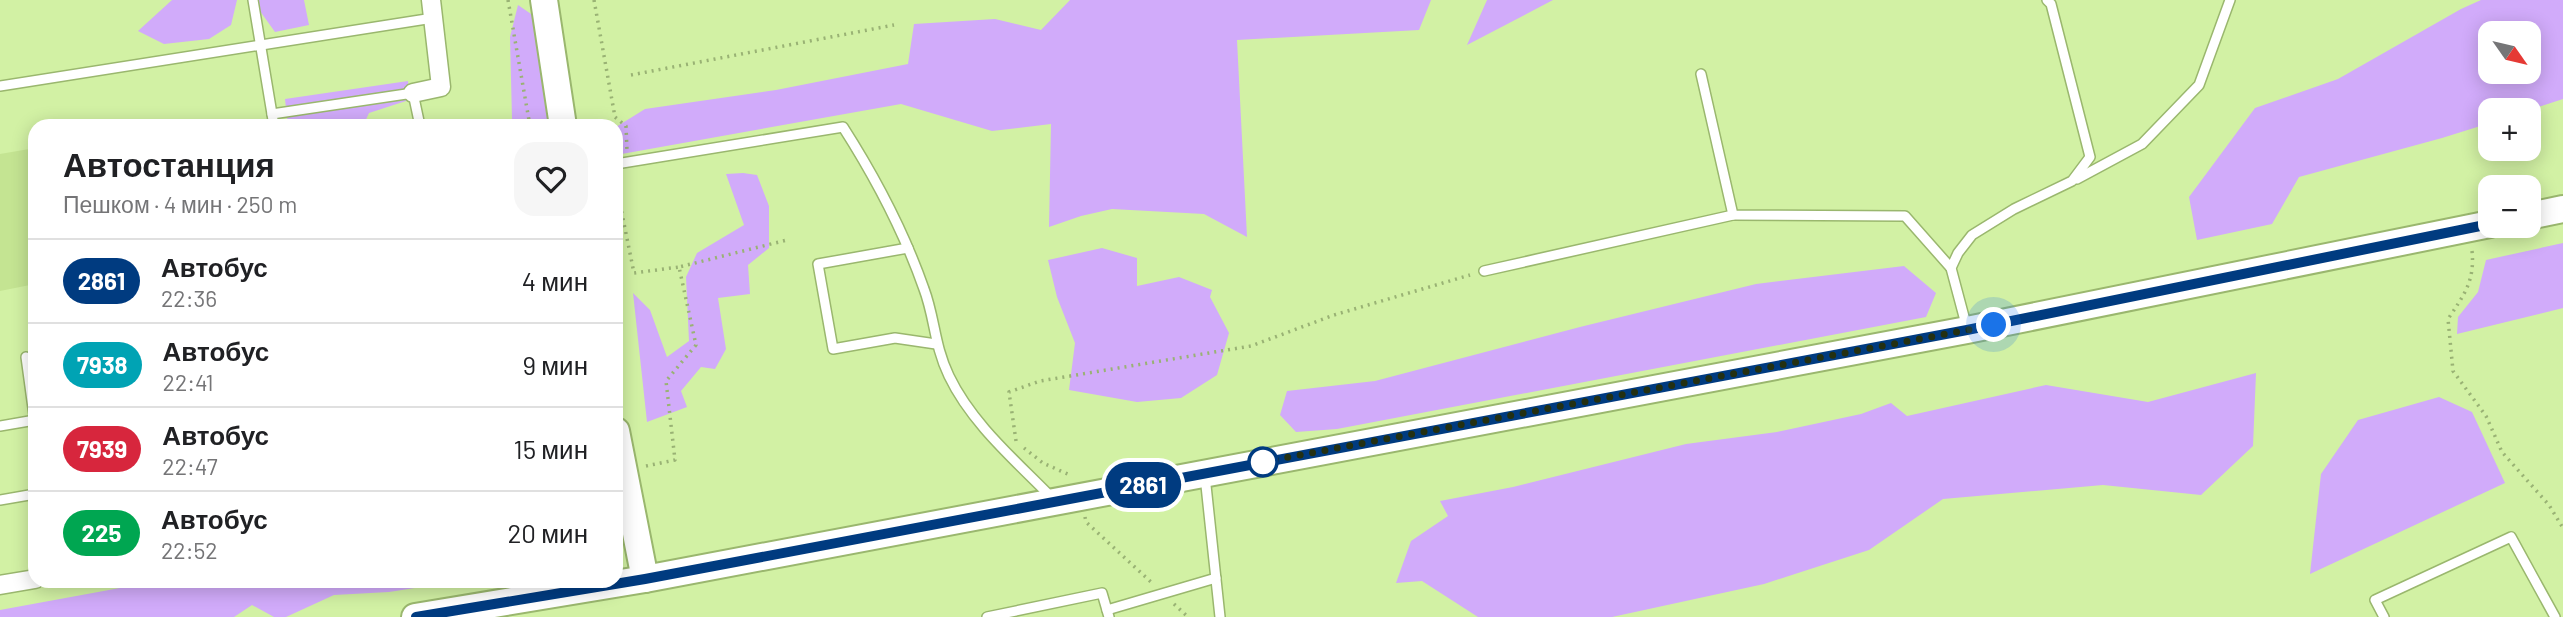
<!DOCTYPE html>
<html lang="ru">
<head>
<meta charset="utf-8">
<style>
	body { margin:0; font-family:Barlow,sans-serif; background:#f6f6f6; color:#202124; height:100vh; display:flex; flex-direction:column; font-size:26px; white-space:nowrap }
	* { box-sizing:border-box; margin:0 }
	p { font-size:23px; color:#757577 }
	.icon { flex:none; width:38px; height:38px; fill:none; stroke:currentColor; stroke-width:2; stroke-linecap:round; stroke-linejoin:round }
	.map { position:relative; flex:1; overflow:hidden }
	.sheet { position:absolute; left:28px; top:119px; width:595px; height:469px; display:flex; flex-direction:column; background:#fff; border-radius:21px; box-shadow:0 4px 18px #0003 }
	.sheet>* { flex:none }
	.badge { padding:0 14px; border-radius:23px; font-size:24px; line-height:46px }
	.needle { width:46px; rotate:124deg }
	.controls { position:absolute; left:2478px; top:21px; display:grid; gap:14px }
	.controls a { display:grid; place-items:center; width:63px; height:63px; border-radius:14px; background:#fff; box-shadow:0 4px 18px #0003; font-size:35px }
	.you { position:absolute; width:35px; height:35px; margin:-18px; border:5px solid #fff; border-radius:50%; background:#1a73e8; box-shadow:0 0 0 10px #1a73e833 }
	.map>.badge { position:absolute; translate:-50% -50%; box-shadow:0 0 0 4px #fff }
	.round { display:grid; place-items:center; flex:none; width:74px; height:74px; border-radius:21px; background:#f6f6f6 }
	.overview { display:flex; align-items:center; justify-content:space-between; height:119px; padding:0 35px }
	h1 { font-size:33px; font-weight:700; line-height:52px }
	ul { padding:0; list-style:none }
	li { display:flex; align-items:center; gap:21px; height:84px; padding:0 35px; border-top:2px solid #e0e0e0 }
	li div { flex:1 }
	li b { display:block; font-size:26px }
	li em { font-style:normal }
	li .badge { min-width:77px; font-weight:700; text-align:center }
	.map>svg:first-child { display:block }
</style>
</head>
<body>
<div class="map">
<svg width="2563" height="617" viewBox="0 0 2563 617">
	<rect width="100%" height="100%" fill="#d2f1a4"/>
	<polygon fill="#c4e492" points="35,148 35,284 0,291 0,154"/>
	<g fill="#d1abfa" fill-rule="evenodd">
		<polygon points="172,0 237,0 231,25 209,39 164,44 138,31"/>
		<polygon points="252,0 304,0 309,25 275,32"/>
		<polygon points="1070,0 1431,0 1419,30 1237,40 1247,237 1204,214 1112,209 1081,216 1049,227 1051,124 992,131 901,104 616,155 616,127 645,109 776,90 908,64 914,24 995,19 1041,30"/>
		<polygon points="1487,0 1553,0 1467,45"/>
		<path d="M2481,0H2563V99L2529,110H2490V123L2442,138L2299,177L2272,224L2197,240L2189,197L2255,108L2338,79L2461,9ZM2490,33H2529V72H2490Z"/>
		<polygon points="518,5 534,16 547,110 547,126 509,126 512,119 510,37"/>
		<polygon points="408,81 409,100 369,113 363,126 288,126 285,99"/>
		<polygon points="743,173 757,175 769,206 769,248 748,265 750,294 718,298 726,349 715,369 701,367 681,391 687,407 647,422 633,293 650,310 667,357 689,341 686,277 697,253 744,225 726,174"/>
		<polygon points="2563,243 2563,308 2457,334 2458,317 2478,292 2486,260"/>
		<polygon points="1102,248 1137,258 1137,286 1179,277 1212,290 1210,297 1229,333 1217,375 1181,398 1137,402 1069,390 1075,343 1057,297 1048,260"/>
		<polygon points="1904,266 1936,293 1926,317 1337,429 1296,432 1280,415 1287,391 1375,381 1580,327 1756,284"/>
		<polygon points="2256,373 2253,446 2201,495 2103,485 1943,499 1869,550 1764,584 1612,617 1478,617 1422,581 1396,583 1411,541 1448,516 1440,501 1513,487 1686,444 1777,432 1861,414 1891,403 1907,416 2046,385 2148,402"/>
		<polygon points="2439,397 2472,412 2505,483 2310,574 2321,474 2358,420"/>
		<polygon points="158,581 460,581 389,592 334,595 286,617 274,617 252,605 234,617 0,617 0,610"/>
	</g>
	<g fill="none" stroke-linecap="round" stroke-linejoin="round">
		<g stroke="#9ab76e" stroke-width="12">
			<g id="service">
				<polyline points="253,0 274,126"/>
				<polyline points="1701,74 1733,215 1905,216 1951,268"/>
				<polyline points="0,86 433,18"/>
				<polyline points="272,114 413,93 420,126"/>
				<path d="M616,164L843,127C875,177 904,232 924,289C935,318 934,345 949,376C972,424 1016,461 1052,498"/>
				<polyline points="2077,179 2142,144 2199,85 2230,0"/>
				<polyline points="908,248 818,264 833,349 895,338 936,344"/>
				<polyline points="1484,271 1733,215"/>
				<polyline points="1967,328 1951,268 1958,253 1972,235 2014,209 2072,181 2090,157 2051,4 2047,0"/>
				<polyline points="26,357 35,423"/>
				<polyline points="0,426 35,420"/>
				<polyline points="1205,476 1220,617"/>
				<polyline points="0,500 35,494"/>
				<polyline points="1107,610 1216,578"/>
				<polyline points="987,617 1102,593 1109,617"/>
				<polyline points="2384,617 2375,600 2511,537 2555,617"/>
			</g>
		</g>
		<g stroke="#9ab76e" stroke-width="21">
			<g id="minor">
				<polyline points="413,93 441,87 431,0"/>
				<polyline points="0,585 35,579"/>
			</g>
		</g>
		<g stroke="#9ab76e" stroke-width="30">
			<g id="secondary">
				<polyline points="544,0 563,126"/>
				<polyline points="2529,216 2563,209"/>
				<polyline points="616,431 645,579"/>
				<polyline points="415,617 645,579 1967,330 2490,224"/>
			</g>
		</g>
		<g stroke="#99b274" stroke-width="3.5" stroke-dasharray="2 5" stroke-linecap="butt">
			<polyline points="508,0 530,126"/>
			<polyline points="594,0 615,117 626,126 627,150"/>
			<polyline points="631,75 894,25"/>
			<polyline points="616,184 634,273 679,267"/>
			<path d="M2472,251C2475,281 2464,295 2448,319L2453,371L2486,416L2502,452L2549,505L2563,528"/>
			<polyline points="1016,441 1009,392 1040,381 1251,346 1334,315 1470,275"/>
			<polyline points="1024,448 1043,463 1072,476"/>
			<polyline points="646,466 675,460 666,381 696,345 679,267 787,240"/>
			<polyline points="1085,517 1086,522 1151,582"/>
			<polyline points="1174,604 1188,617"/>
		</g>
		<use href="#service" stroke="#fff" stroke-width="9"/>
		<use href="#minor" stroke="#fff" stroke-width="18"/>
		<use href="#secondary" stroke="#fff" stroke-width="26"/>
	</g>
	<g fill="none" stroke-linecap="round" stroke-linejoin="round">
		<g stroke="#fff" stroke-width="16">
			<polyline id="line" points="416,617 645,579 1967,330 2490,224"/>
		</g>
		<use href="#line" stroke="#003b80" stroke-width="10"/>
		<polyline stroke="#243011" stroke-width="7" stroke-dasharray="0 12.6" points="1263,462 1994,325"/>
	</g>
	<circle fill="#fff" stroke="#003b80" stroke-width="3.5" cx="1263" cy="462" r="14"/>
</svg>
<div class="controls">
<a><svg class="needle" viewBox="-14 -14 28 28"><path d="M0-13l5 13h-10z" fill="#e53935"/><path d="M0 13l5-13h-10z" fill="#757577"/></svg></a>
<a>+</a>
<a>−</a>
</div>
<div class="you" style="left:1994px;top:325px"></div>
<b class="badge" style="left:1143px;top:485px;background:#003b80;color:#fff">2861</b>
<section class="sheet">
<div class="overview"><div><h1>Автостанция</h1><p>Пешком · 4 мин · 250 m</p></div><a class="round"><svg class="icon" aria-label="heart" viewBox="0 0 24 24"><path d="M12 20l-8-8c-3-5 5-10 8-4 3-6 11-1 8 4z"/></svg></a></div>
<ul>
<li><span class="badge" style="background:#003b80;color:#fff">2861</span><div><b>Автобус</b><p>22:36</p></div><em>4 мин</em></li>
<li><span class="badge" style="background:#00a3b4;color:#fff">7938</span><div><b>Автобус</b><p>22:41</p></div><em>9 мин</em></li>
<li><span class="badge" style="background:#d7263d;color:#fff">7939</span><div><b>Автобус</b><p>22:47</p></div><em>15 мин</em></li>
<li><span class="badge" style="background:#00a651;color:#fff">225</span><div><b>Автобус</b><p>22:52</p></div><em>20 мин</em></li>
</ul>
</section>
</div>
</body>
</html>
